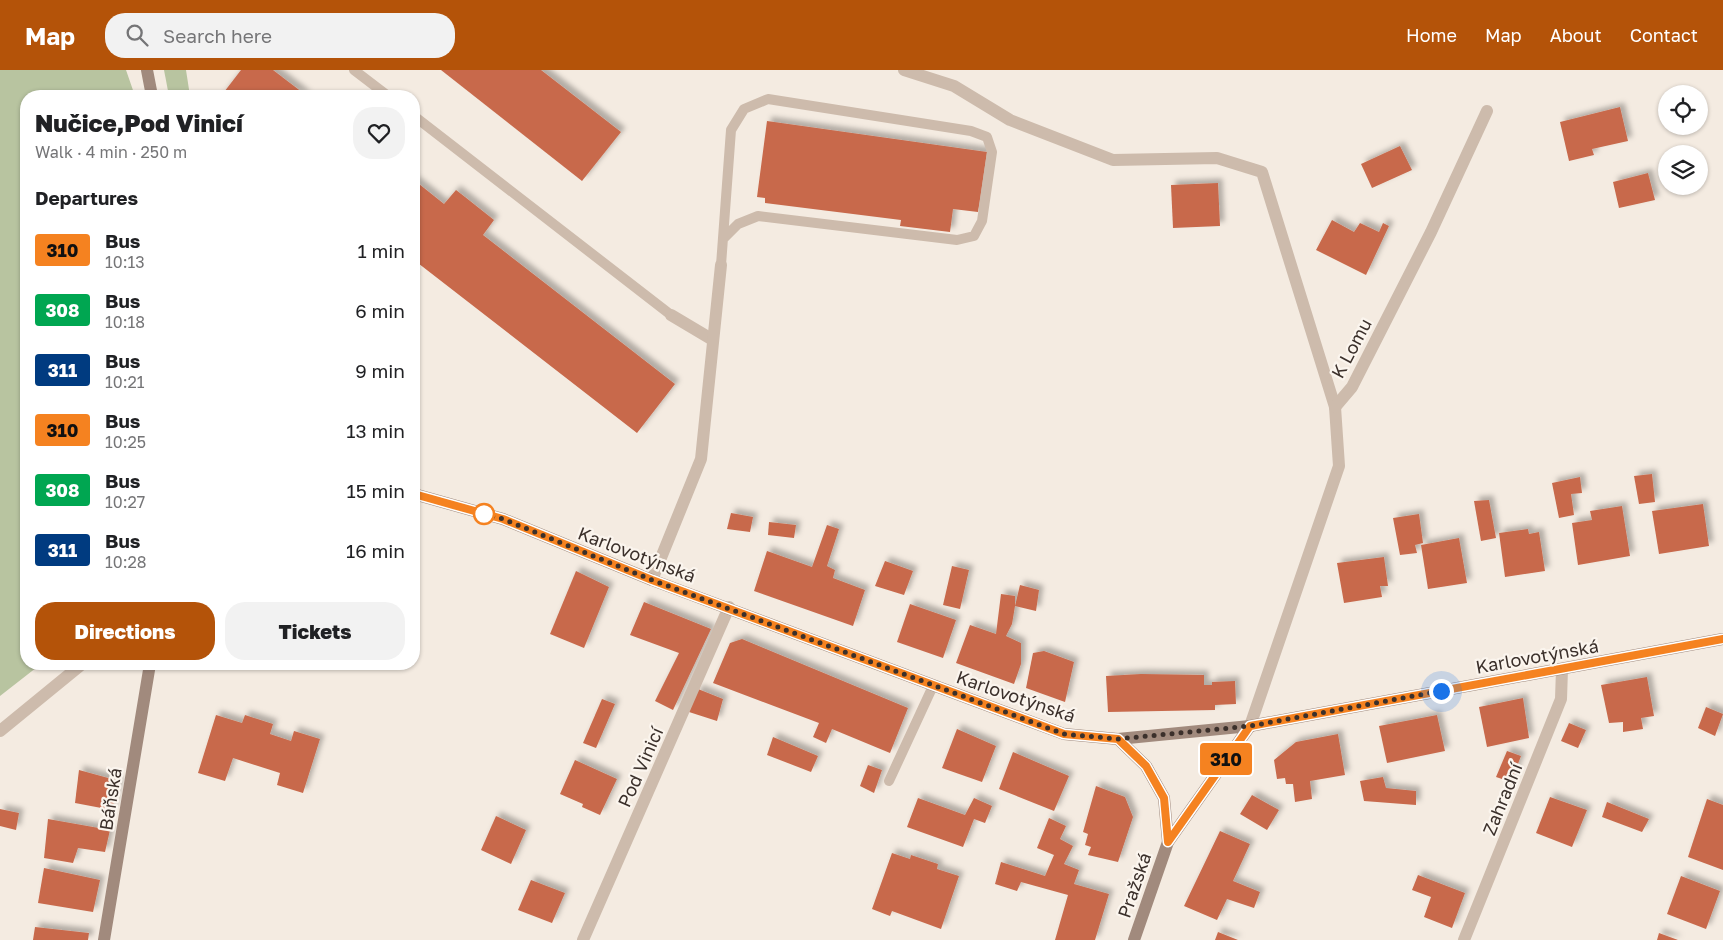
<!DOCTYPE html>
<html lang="en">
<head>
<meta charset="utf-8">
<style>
	body { margin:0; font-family:"Golos Text",sans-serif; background:#f2f2f2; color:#202124; height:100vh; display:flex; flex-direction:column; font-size:19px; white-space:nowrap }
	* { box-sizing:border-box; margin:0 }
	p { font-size:16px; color:#757577 }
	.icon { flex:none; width:28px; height:28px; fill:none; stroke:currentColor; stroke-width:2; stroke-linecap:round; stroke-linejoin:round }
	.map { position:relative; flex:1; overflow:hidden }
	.details { position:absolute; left:20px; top:20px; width:400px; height:580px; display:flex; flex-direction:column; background:#fff; border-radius:20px; box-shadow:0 1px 4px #0004 }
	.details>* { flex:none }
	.badge { padding:0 10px; border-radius:4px; font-size:18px; line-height:32px }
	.fabs { position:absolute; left:1658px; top:15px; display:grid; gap:10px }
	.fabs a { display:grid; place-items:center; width:50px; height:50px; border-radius:50%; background:#fff; box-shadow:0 1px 4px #0004; font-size:25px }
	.you { position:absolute; width:25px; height:25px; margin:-12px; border:4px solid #fff; border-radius:50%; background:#1a73e8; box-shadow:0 0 0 8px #1a73e833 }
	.map>.badge { position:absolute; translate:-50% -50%; box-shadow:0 0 0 2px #fff }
	h2 { padding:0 15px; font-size:19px; line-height:45px }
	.round { display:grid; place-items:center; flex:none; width:52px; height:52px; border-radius:20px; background:#f2f2f2 }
	.summary { display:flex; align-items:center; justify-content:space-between; height:85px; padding:0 15px }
	h1 { font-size:24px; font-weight:800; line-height:38px }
	.cta { display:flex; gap:10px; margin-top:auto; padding:10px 15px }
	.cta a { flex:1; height:58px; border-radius:20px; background:#b45309; color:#fff; font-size:20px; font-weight:800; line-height:58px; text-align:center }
	.cta a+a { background:#f2f2f2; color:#202124 }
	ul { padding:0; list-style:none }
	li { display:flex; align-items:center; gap:15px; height:60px; padding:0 15px }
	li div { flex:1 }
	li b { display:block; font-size:19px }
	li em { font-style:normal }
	li .badge { min-width:55px; font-weight:700; text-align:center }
	header { display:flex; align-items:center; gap:30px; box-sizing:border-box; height:70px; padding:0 25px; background:#b45309; color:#fff }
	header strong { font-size:24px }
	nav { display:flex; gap:28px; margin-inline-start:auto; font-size:18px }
	.search { width:350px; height:45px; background:#f2f2f2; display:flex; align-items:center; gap:12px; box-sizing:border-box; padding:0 18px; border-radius:20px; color:#757577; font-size:19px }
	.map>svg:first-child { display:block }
</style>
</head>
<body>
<header>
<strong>Map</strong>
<div class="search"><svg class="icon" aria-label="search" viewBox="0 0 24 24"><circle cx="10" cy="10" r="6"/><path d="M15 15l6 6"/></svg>Search here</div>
<nav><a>Home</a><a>Map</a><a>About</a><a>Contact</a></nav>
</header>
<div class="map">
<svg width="1723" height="870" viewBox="0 0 1723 870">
	<defs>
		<filter id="shadow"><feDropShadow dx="4.5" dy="-4.5" stdDeviation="2.5" flood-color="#0004"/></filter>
	</defs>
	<rect width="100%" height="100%" fill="#f4ebe1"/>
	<g fill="#b8c4a0">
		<polygon points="0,0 126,0 135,26 26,26 26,594 41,594 0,626"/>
		<polygon points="164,0 186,0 190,26 169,26"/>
	</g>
	<g fill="#c8694b" filter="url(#shadow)">
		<polygon points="241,0 273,0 307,26 221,26"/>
		<polygon points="441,0 541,0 621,62 582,111"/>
		<polygon points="1620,37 1628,71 1592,79 1594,85 1569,91 1560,52"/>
		<polygon points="767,51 987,82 978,142 953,139 950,162 900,156 901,150 765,133 765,128 757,127"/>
		<polygon points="1400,76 1412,100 1372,118 1361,94"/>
		<polygon points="1648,103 1655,130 1619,138 1613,112"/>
		<polygon points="414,110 444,134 456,120 465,127 494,150 483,165 675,314 637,363 414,190"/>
		<polygon points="1218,113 1220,156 1173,158 1171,115"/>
		<polygon points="1332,150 1354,162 1360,153 1379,162 1383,153 1389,156 1366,205 1316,180"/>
		<polygon points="1652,404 1655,432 1639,434 1634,406"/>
		<polygon points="1580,407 1582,423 1571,424 1574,445 1559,448 1552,413"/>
		<polygon points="1489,430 1496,468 1481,471 1474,431"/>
		<polygon points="1703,434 1709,476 1659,484 1652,441"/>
		<polygon points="1622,436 1630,486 1578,495 1572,453 1592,450 1590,441"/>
		<polygon points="731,443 753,447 750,462 727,459"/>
		<polygon points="1419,444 1423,473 1415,475 1417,483 1400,485 1393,448"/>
		<polygon points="769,452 796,455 794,468 768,465"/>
		<polygon points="827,455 839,459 827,496 835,500 833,508 865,520 853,556 754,521 767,481 812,497"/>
		<polygon points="1528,459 1529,464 1539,462 1545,501 1505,507 1499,463"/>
		<polygon points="1459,468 1467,513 1428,519 1421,475"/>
		<polygon points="1384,487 1388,516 1380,516 1382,527 1344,533 1337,493"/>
		<polygon points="885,491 913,501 904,525 875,516"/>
		<polygon points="952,496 969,500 960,539 943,535"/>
		<polygon points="576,501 609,517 584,578 550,564"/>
		<polygon points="1020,515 1039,520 1036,541 1015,536 1012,554 1006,566 1021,573 1021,594 1014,614 956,593 970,555 996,564 1001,524 1015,526 1015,536"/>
		<polygon points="644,532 711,559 673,640 655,631 679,583 630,565"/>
		<polygon points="910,534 956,550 943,588 897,572"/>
		<polygon points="742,569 908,638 890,683 832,659 826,673 813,667 819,653 713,613 730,573"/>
		<polygon points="1044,581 1074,592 1065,632 1026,618 1033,583"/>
		<polygon points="1141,604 1204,605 1204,615 1212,615 1212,612 1235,611 1236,634 1215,635 1215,640 1108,642 1106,606"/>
		<polygon points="1647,607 1654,646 1641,648 1643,659 1623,662 1623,652 1609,653 1601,615"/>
		<polygon points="698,619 723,629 717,651 689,642"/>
		<polygon points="1523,628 1529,668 1487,677 1479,637"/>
		<polygon points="602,629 615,634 596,678 583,673"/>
		<polygon points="1706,637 1723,644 1715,666 1698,658"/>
		<polygon points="216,645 242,653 245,645 273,654 270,664 291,671 294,661 320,669 303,723 277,715 280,703 233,688 225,711 198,703"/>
		<polygon points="1437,645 1445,681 1387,693 1379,656"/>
		<polygon points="1569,653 1586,660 1578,678 1561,671"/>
		<polygon points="957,659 996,676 982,712 942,698"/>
		<polygon points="1338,664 1345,705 1310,711 1312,729 1295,732 1293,714 1286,714 1285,708 1277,709 1274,690 1296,672"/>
		<polygon points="773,667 818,686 811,702 767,685"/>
		<polygon points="1507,681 1521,686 1511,712 1496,707"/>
		<polygon points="1013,682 1069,706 1054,741 999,719"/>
		<polygon points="575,690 617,709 600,745 582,737 583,734 560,724"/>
		<polygon points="868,695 882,700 874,723 860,716"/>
		<polygon points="79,700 119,711 112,740 75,733"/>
		<polygon points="1383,707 1386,718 1416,721 1416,735 1364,731 1360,711"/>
		<polygon points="1096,716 1125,727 1133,747 1118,792 1088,785 1091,777 1085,775 1088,764 1083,762"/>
		<polygon points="1252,725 1279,740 1267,760 1240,744"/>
		<polygon points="1550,727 1587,740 1572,777 1536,763"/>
		<polygon points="918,728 965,745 974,728 992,736 985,753 974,749 963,777 907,757"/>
		<polygon points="1707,729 1723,735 1723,800 1688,787"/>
		<polygon points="1607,732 1649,749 1642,762 1602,747"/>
		<polygon points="0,739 19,743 16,760 0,756"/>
		<polygon points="496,746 526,760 511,794 481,780"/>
		<polygon points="1049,748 1066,756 1060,769 1073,776 1064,794 1079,800 1074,814 1109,824 1095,870 1055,870 1068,825 1021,812 1017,821 995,814 1001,792 1045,806 1054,785 1037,778"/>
		<polygon points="48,749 110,760 105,782 78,778 73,793 44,788"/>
		<polygon points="1220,761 1250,774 1233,811 1260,822 1254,838 1227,829 1217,850 1184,836"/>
		<polygon points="892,783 910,789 911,785 938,794 937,799 959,806 941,859 892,841 890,846 872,839"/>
		<polygon points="44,798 100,810 93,842 38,833"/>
		<polygon points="1418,805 1465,823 1452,858 1424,847 1431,827 1412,820"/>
		<polygon points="1681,806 1720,821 1706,859 1667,844"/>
		<polygon points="531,810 565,823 552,853 518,840"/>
		<polygon points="35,857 89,863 88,870 33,870"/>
		<polygon points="1218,862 1238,870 1215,870"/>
		<polygon points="1659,863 1678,870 1657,870"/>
	</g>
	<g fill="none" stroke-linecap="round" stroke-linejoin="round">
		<g stroke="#cdbbac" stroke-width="10">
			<polyline points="354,0 388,26"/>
			<polyline points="414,46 671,245"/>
			<polyline points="721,195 731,60 744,39 768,29 971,61 987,67 992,82 982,151 974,166 957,170 758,146 738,154 723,169"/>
			<polyline points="889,711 933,616"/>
		</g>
		<g stroke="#cdbbac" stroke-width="12">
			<polyline points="904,0 954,16 1010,50 1113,90 1217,88 1262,102 1335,337 1339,396 1250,656"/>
			<polyline points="671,245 713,270"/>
			<polyline points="1335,337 1352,317 1431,162 1487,41"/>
			<polyline points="652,510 701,389 721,195"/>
			<polyline points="0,661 82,594"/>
			<polyline points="583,870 729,537"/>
			<polyline points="1464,870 1561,629 1562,599"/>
		</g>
		<g stroke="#a18a7d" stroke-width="12">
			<polyline points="147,0 152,26"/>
			<polyline points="414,424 503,449 652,510 1064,664 1118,669 1250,656 1723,569"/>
			<polyline points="1118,669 1146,696 1164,728 1168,772"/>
			<polyline points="104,870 150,594"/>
			<polyline points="1134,870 1168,772 1250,656"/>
		</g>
	</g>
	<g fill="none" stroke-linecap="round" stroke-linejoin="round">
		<g stroke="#fff" stroke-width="11">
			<polyline id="line" points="414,424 503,449 652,510 1064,664 1118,669 1146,696 1164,728 1168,772 1250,656 1723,569"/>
		</g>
		<use href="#line" stroke="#f58220" stroke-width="8"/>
		<polyline stroke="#3b302b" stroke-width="5" stroke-dasharray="0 9" points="484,444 503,449 652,510 1064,664 1118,669 1250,656 1441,621"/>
	</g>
	<circle fill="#fff" stroke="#f58220" stroke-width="2.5" cx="484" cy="444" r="10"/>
	<g text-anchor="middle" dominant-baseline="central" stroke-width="4.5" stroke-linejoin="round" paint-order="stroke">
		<g font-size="18" fill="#3b302b" stroke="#fbf5ee">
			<text transform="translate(1351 278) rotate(-62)">K Lomu</text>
			<text transform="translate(637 484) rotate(21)">Karlovotýnská</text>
			<text transform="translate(1537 586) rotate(-10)">Karlovotýnská</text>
			<text transform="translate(1016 626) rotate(19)">Karlovotýnská</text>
			<text transform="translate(640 697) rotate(-66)">Pod Vinicí</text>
			<text transform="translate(110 729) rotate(-81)">Báňská</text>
			<text transform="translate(1502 729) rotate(-68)">Zahradní</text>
			<text transform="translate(1134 815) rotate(-71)">Pražská</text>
		</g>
	</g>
</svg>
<div class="fabs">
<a><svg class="icon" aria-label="locate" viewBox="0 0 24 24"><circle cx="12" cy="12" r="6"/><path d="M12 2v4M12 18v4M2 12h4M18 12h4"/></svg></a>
<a><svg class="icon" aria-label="layers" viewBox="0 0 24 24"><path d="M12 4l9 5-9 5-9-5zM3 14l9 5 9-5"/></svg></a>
</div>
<div class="you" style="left:1441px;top:621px"></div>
<b class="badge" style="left:1226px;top:689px;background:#f58220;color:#111">310</b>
<section class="details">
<div class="summary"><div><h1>Nučice,Pod Vinicí</h1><p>Walk · 4 min · 250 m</p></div><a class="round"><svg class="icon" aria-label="heart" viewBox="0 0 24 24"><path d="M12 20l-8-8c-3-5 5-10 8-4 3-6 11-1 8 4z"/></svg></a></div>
<h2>Departures</h2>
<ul>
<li><span class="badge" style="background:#f58220;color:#111">310</span><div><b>Bus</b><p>10:13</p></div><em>1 min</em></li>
<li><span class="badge" style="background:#00a651;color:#fff">308</span><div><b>Bus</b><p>10:18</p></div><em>6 min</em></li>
<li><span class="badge" style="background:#003b80;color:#fff">311</span><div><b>Bus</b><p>10:21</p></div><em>9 min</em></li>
<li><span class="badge" style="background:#f58220;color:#111">310</span><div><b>Bus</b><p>10:25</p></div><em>13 min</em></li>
<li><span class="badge" style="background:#00a651;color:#fff">308</span><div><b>Bus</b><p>10:27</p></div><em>15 min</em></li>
<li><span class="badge" style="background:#003b80;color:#fff">311</span><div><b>Bus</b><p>10:28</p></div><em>16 min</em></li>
</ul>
<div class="cta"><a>Directions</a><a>Tickets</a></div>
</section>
</div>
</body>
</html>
